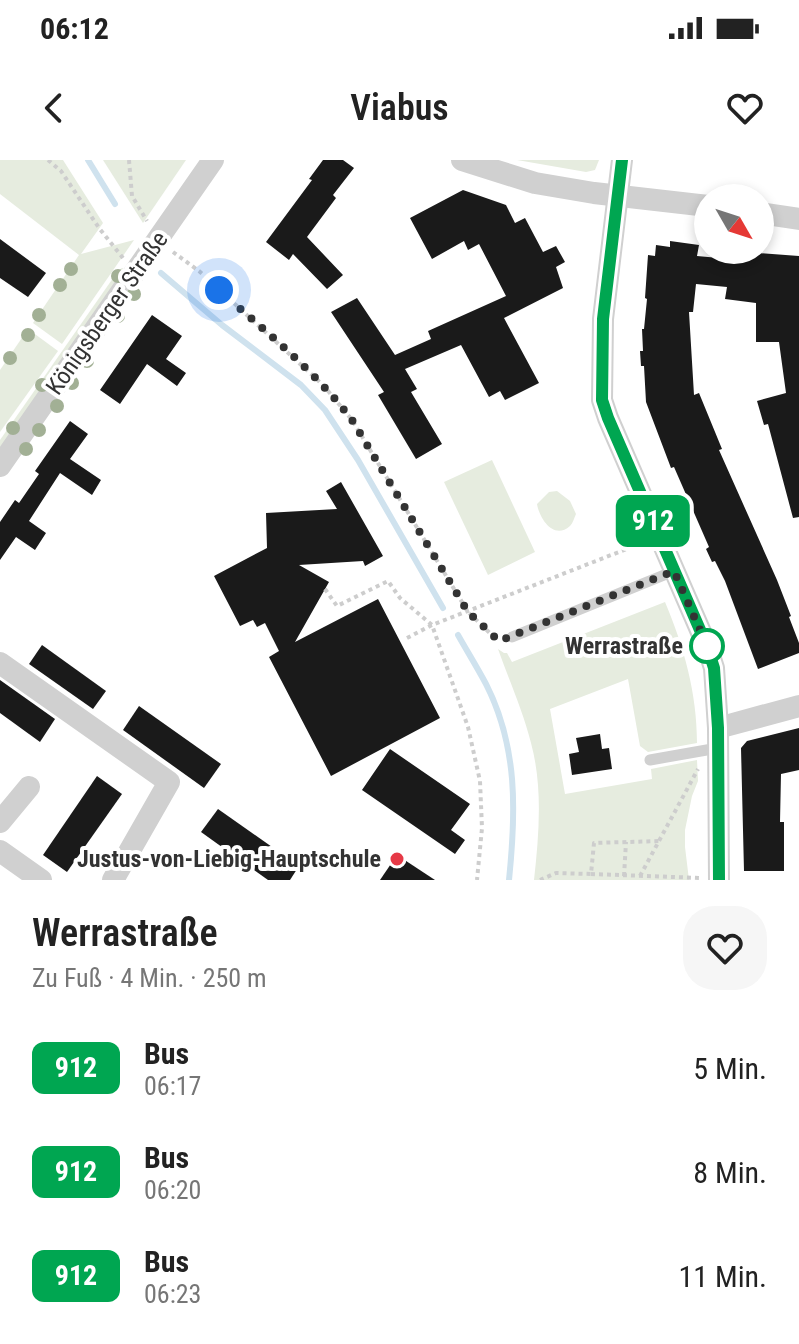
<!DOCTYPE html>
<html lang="de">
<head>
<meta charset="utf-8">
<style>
	body { margin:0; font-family:"Roboto Condensed",sans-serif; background:#f6f6f6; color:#222; height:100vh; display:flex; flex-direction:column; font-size:30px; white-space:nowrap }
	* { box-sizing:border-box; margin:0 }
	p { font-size:26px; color:#767676 }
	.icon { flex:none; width:44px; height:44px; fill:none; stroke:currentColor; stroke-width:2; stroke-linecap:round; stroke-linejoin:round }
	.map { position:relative; height:720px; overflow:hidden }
	.details { display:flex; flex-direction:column; background:#fff; flex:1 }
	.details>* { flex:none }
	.badge { padding:0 16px; border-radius:12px; font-size:28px; line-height:52px }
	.needle { width:52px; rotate:129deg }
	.fabs { position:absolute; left:694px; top:24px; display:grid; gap:16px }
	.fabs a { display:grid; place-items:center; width:80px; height:80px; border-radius:50%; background:#fff; box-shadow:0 4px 12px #0003; font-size:40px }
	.you { position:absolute; width:40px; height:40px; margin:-20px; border:6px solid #fff; border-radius:50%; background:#1a73e8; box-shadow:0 0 0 12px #1a73e833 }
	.map>.badge { position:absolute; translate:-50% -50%; box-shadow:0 0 0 4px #fff }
	.round { display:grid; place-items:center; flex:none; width:84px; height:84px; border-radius:32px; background:#f6f6f6 }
	.head { display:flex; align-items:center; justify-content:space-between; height:136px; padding:0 32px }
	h1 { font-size:38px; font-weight:600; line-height:60px }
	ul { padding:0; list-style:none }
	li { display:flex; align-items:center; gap:24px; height:104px; padding:0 32px }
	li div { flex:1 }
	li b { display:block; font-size:30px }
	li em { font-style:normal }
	li .badge { min-width:88px; font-weight:700; text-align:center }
	.status { display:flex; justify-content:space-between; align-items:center; height:56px; padding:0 40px; background:#fff; direction:ltr }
	.status svg { height:22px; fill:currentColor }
	header { display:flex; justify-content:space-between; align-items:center; height:104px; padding:0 32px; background:#fff; font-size:36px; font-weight:600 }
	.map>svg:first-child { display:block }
</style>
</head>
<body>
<div class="status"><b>06:12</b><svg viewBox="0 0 49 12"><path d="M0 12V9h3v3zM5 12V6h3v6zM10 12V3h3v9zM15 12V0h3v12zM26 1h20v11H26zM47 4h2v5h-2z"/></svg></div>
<header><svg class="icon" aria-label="back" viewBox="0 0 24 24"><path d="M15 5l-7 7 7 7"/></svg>Viabus<svg class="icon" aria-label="heart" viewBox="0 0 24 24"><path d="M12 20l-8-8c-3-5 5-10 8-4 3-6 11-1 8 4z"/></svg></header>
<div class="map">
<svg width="799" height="720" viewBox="0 0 799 720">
	<rect width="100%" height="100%" fill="#fff"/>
	<g fill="#e6ecdf">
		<polygon points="0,0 63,0 103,63 81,94 134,80 62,184 33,163 79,95 0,34"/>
		<polygon points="103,0 186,0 143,63"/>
		<polygon points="517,0 599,0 595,10 586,12"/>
		<polygon points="122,108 126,110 0,291 0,280 118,111"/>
		<polygon points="28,169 58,191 0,272 0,210"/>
		<polygon points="492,300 535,392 488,415 444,322"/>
		<path d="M557,331L570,341L576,354C574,358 573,363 570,366C553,381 539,357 537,344L549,332Z"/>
		<path d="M665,442C684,487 697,533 697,583L648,592L640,586L628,519L550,549L565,634L652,619L651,609L697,600L698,621L692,636L685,670V687L689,720H534C539,675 543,627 531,583C523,551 509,520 498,489L504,493H507L512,502Z"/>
	</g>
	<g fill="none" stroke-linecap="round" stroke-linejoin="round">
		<g stroke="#cfe2ee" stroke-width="6">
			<polyline points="88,0 115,44"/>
			<polyline points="161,113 222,165 301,225 325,250 358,300 443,448"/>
			<path d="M458,475C467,491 477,507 486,524C518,587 516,652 509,720"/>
		</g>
	</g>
	<g fill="#1a1a1a">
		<polygon points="323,0 343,0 354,8 333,35 336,38 307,77 343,115 327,129 293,94 289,100 266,82 312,20 309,19"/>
		<polygon points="463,30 506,45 515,63 525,58 543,92 556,86 565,102 556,107 563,128 504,158 539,223 505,240 500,231 489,237 461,185 405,209 417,229 411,232 442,284 416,299 378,235 384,232 331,152 357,138 395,195 431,179 428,171 506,136 479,84 468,90 464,81 432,99 410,58"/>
		<polygon points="0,79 46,113 28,137 0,118"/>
		<polygon points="670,81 699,85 697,96 730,99 731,91 799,96 799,357 793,358 768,264 764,265 757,241 786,233 779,182 756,182 756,143 725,139 727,127 696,124 693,152 689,152 694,235 699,233 722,289 719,290 777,420 791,456 789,457 799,483 799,493 758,509 725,421 715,401 712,402 706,389 709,387 674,307 671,308 646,242 644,206 641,206 640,191 643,191 642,169 644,169 647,139 645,138 648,95 655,96 656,85 670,87"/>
		<polygon points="152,155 182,176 166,199 186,213 177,226 147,204 120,244 100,230"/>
		<polygon points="70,261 88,274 70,299 101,320 92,335 60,313 29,361 46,373 35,390 16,377 0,400 0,362 15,340 19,343 39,314 35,311"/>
		<polygon points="341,322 383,396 365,406 363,401 299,405 329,422 295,482 378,439 440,558 331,616 269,497 279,491 265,463 257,467 253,460 240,466 214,416 267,388 266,353 337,349 326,331"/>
		<polygon points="42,485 106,531 93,549 29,504"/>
		<polygon points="0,520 55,559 40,582 0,553"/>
		<polygon points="139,546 221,604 204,628 123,570"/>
		<polygon points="799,568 799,610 781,614 780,662 784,662 784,711 744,711 741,588 747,581"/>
		<polygon points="600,574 602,589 609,588 612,609 572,615 569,594 579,592 576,578"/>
		<polygon points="390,589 470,644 451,670 465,680 455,694 362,630"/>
		<polygon points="97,616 122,634 67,712 43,695"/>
		<polygon points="218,649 299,706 290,720 268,720 201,672"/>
		<polygon points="397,695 435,720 380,720"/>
	</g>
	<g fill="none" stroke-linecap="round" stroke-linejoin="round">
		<g stroke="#cdcdcd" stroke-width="4" stroke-dasharray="4 4" stroke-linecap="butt">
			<polyline points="48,0 61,11 99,68 123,98"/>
			<polyline points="129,0 132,36 147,61"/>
			<polyline points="173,92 199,111 324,226 352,260 468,452 497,480"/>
			<polyline points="325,429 337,446 388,421 400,438 432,465 468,567 480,621 482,668 477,720"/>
			<polyline points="407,478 432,465 642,383"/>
			<polyline points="591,714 701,718"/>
			<polyline points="624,716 626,682"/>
			<polyline points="640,716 698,609"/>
			<polyline points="540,720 556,713 591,714 594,683 659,681"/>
		</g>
		<g stroke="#d0d0d0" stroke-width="11">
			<polyline points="512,477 674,411"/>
			<polyline points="650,600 718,588"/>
		</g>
		<g stroke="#d0d0d0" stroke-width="22">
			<polyline points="462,0 535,23 594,33 708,46"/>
			<polyline points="622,0 603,159 602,240 608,258 707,486 714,508 718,568 719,720"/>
			<polyline points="760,53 799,59"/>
			<polyline points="0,306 213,0"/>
			<polyline points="0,503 169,622 113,720"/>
			<polyline points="718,568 799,546"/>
			<polyline points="0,662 29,627"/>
			<polyline points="0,691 41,720"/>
		</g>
	</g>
	<g fill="#a2b095">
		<circle cx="71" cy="109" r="7"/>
		<circle cx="118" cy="116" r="7"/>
		<circle cx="60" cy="125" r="7"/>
		<circle cx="134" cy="134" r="7"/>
		<circle cx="39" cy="155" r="7"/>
		<circle cx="118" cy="156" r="7"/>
		<circle cx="28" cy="175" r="7"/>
		<circle cx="10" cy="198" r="7"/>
		<circle cx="87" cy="201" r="7"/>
		<circle cx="72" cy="223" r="7"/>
		<circle cx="42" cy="225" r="7"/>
		<circle cx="57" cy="246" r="7"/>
		<circle cx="13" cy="268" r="7"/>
		<circle cx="39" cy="270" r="7"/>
		<circle cx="26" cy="289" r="7"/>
	</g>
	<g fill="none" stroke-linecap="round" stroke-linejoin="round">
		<g stroke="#fff" stroke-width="18">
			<polyline id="line" points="622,0 603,159 602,240 608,258 707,486 714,508 718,568 719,720"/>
		</g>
		<use href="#line" stroke="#00a651" stroke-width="12"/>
		<path stroke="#333" stroke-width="8" stroke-dasharray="0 14.4" d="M219,130C264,170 316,212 352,260L468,452L499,481L674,411L707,486"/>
	</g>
	<circle fill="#fff" stroke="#00a651" stroke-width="4" cx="707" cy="486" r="16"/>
	<circle fill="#e63946" stroke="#fff" stroke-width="3" cx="397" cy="699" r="8"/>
	<g text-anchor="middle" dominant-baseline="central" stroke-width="8" stroke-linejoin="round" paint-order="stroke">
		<g font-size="24" fill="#333" stroke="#fff">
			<text transform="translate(107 153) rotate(-55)">Königsberger Straße</text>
		</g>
		<g font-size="24" font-weight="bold" fill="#333" stroke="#fff" text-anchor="end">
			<text x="683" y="486">Werrastraße</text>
		</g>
		<g font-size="24" font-weight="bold" fill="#333" stroke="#fff" text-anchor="end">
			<text x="381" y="699">Justus-von-Liebig-Hauptschule</text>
		</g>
	</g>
</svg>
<div class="fabs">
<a><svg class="needle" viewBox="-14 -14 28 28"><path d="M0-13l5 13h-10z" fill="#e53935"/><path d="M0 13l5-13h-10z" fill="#767676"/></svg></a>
</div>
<div class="you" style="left:219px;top:130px"></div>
<b class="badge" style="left:653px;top:361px;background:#00a651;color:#fff">912</b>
</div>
<section class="details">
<div class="head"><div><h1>Werrastraße</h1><p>Zu Fuß · 4 Min. · 250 m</p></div><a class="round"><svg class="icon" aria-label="heart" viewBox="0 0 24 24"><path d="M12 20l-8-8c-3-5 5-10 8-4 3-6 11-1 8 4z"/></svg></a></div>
<ul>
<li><span class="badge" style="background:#00a651;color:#fff">912</span><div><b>Bus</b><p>06:17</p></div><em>5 Min.</em></li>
<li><span class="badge" style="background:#00a651;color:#fff">912</span><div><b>Bus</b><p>06:20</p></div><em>8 Min.</em></li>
<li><span class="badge" style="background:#00a651;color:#fff">912</span><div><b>Bus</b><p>06:23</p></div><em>11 Min.</em></li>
</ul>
</section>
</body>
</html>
